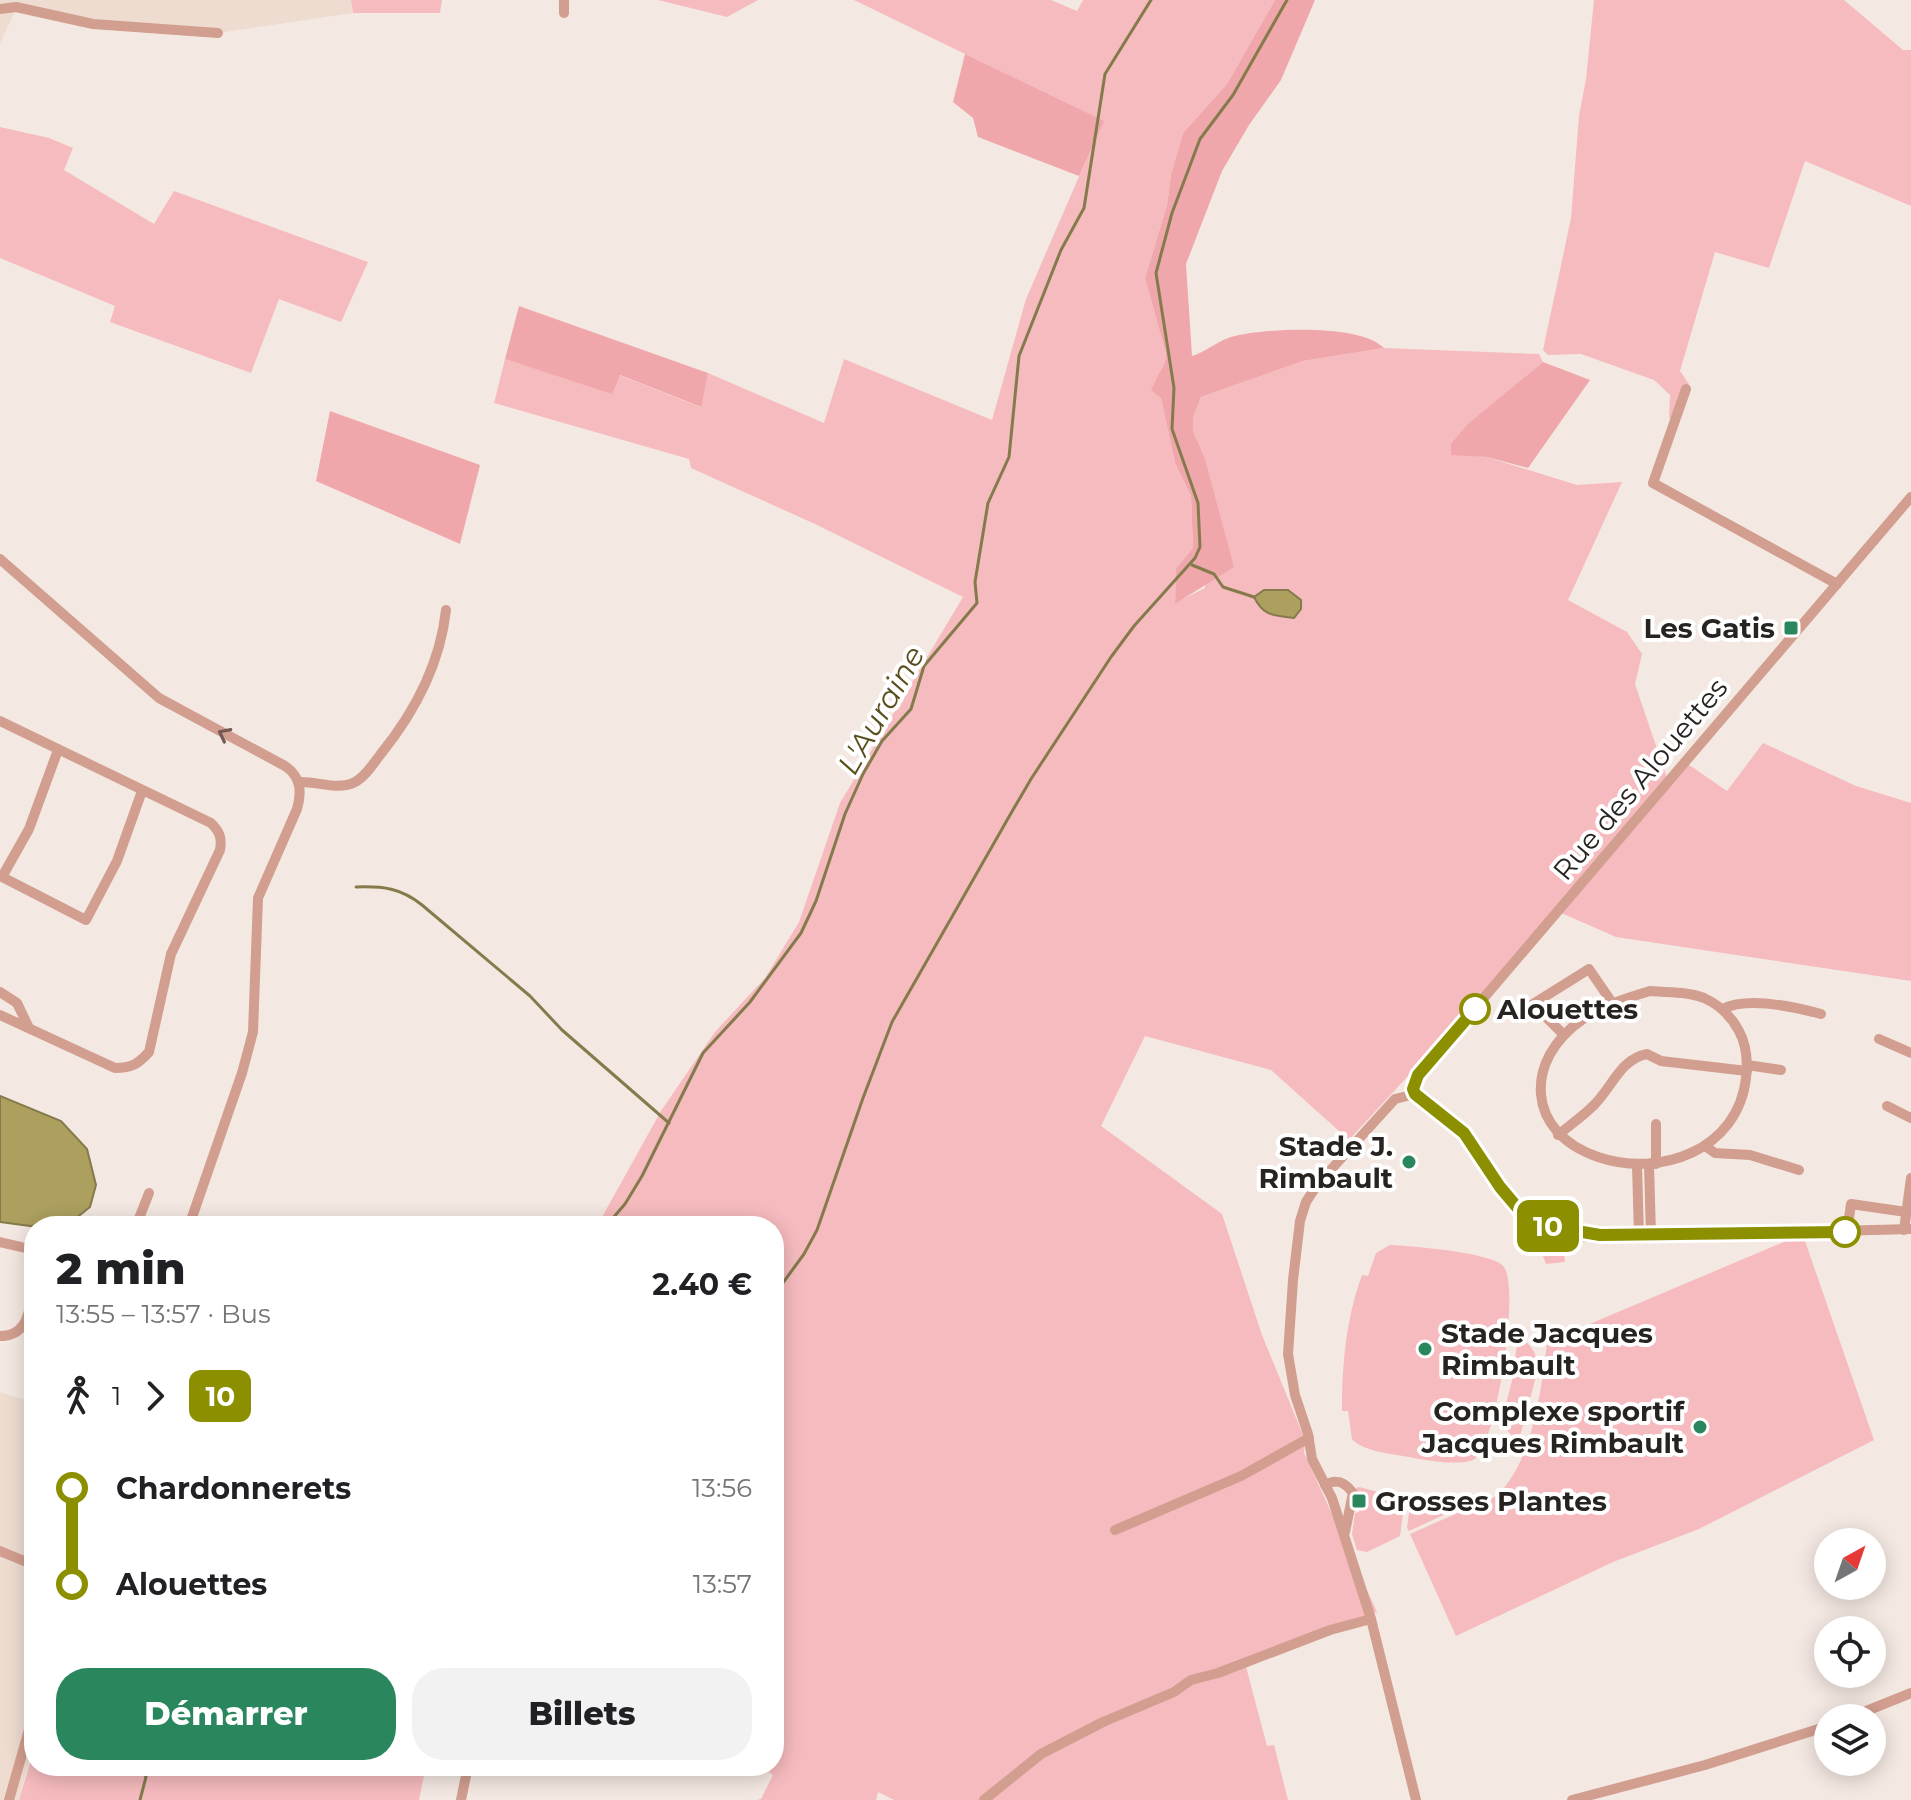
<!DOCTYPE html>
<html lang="fr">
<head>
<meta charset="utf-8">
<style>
	body { margin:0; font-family:Montserrat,sans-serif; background:#f2f2f2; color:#202124; height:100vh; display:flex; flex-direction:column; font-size:30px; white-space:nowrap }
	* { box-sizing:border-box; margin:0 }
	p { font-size:26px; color:#757577 }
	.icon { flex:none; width:44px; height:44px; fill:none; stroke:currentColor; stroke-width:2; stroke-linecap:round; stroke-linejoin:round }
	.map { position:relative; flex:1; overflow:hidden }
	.panel { position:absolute; left:24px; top:1216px; width:760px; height:560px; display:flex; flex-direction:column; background:#fff; border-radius:32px; box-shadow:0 4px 20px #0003 }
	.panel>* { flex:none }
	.badge { padding:0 16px; border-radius:12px; font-size:28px; line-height:52px }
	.needle { width:52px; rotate:40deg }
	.controls { position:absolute; left:1814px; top:1528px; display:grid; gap:16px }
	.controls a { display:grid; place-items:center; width:72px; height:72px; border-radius:50%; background:#fff; box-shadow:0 4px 20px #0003; font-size:40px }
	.map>.badge { position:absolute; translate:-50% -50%; box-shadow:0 0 0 4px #fff }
	.legs { display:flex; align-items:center; gap:12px; height:88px; padding:0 32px; font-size:26px }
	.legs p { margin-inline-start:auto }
	.head { display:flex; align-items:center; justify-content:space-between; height:136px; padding:0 32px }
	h1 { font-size:44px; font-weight:800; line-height:60px }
	.primary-button { display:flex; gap:16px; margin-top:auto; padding:16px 32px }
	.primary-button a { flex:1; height:92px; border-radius:32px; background:#2a865c; color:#fff; font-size:32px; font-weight:800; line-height:92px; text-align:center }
	.primary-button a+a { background:#f2f2f2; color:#202124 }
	ul { padding:0 32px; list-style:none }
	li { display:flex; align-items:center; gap:28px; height:96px; font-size:30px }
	li i { display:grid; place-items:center; width:12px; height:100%; margin:0 10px; background:currentColor }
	li i::after { content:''; width:20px; height:20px; margin:-10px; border:6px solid; border-radius:50%; background:#fff }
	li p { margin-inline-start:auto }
	li:first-child i { background:linear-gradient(#0000 50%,currentColor 0) }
	li:last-child i { background:linear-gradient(currentColor 50%,#0000 0) }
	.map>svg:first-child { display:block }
</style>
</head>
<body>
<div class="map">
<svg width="1911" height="1800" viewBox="0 0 1911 1800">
	<rect width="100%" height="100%" fill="#f4e9e2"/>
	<g fill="#eedcd0">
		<polygon points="0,0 351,0 353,13 218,33 93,24 17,7 0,44"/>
		<polygon points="0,1392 34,1403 34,1741 19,1800 0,1800"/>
	</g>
	<g fill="#f6bbbe">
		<polygon points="351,0 442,0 440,13 353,13"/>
		<polygon points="658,0 758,0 727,17"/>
		<polygon points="854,0 1051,0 1077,11 1083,0 1275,0 1227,84 1183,133 1171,175 1167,205 1145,278 1166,352 1165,362 1161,370 1161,398 1175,463 1191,496 1193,548 1176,568 1175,603 1205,588 1204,456 1193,431 1193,418 1201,397 1303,361 1384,348 1539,354 1543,362 1468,425 1451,454 1487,457 1577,485 1622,482 1568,600 1627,632 1642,654 1635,684 1668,781 1685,762 1727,791 1763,743 1856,786 1911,803 1911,981 1616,937 1559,912 1349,1140 1271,1070 1145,1036 1101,1126 1222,1214 1262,1335 1305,1440 1304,1453 1377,1612 1244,1659 1267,1746 1274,1745 1288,1800 894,1800 878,1792 876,1800 756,1800 761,1799 773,1775 761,1766 774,1766 774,1226 597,1226 661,1111 715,1032 765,978 799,922 840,803 963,597 815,524 691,468 689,459 494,403 505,359 612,393 619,375 700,407 708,373 824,423 844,359 992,420 1026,299 1103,121"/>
		<polygon points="1594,0 1844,0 1903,50 1911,50 1911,206 1805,161 1769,268 1715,252 1680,371 1689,384 1675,423 1669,417 1670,395 1654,380 1581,354 1548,355 1543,350 1571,218 1579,116 1586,79"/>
		<polygon points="0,127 49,138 73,148 64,170 154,224 174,191 368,262 341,322 279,299 251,373 110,322 115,306 0,258"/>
		<path d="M1515,1217L1547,1229L1592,1239L1564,1251L1565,1262L1546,1264C1539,1245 1533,1233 1513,1225Z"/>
		<path d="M1786,1241H1805L1874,1440L1699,1529L1613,1562L1456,1636L1410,1534L1496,1496C1532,1465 1542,1387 1547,1342Z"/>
		<path d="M1390,1245C1409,1246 1494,1252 1504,1267C1520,1290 1497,1439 1476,1458C1464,1468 1418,1459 1403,1456C1387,1453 1363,1451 1352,1439L1348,1411H1342C1342,1364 1346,1319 1362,1275L1368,1276L1376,1253Z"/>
		<path d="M1518,1337C1532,1344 1537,1354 1538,1369L1515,1455L1512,1436L1501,1423L1512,1381Z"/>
		<polygon points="1359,1487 1405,1499 1400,1536 1367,1552 1357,1550 1352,1534 1355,1513 1359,1512 1361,1499 1356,1488"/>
		<polygon points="1411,1500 1461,1503 1463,1506 1409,1531 1407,1528"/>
		<polygon points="34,1750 34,1766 426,1766 419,1800 19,1800"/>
	</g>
	<g fill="#efa7ab">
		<path d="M1275,0H1315L1281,80L1249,125L1222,171L1186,264L1192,356C1205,352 1218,341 1231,337C1264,328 1360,323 1384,348L1303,361L1201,397L1193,418V431L1204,456L1234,567L1175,604L1176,568L1193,548L1191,496L1175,463L1161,398L1151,390L1165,362L1166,353L1145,278L1167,205L1171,175L1183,133L1227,84Z"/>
		<polygon points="965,54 1104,121 1079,176 978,137 973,118 953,102"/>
		<polygon points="519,306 708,373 701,407 620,375 612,394 505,359"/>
		<polygon points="1543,362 1590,380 1528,468 1487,457 1451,455 1451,444 1468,424"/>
		<polygon points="330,411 480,465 460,544 316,481"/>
	</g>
	<g fill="#ada05f" stroke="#857a4c" stroke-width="2">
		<path d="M1264,590H1288L1301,600V609L1294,618C1274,615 1264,617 1254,597Z"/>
		<polygon points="0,1096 61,1121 87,1149 96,1185 90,1207 70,1223 30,1226 0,1222"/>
	</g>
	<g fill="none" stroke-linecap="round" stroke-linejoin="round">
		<g stroke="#857a4c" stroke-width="3">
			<polyline points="1192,565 1214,574 1223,587 1254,597"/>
			<path d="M356,887C383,886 401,888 422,905L530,996L562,1030L669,1123"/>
			<polyline points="606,1226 625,1204 642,1176 703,1053 750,1002 801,933 816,901 845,814 863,774 882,741 911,709 924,666 977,603 975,582 988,503 1009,457 1019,356 1061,250 1084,208 1105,74 1151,0"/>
			<polyline points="774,1295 804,1254 817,1230 863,1098 892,1022 1010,815 1031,779 1111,657 1134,626 1195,558 1200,547 1198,503 1172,429 1174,388 1156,273 1172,213 1200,139 1233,95 1287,0"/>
			<polyline points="139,1766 146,1777 140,1800"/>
		</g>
		<g stroke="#d29e8f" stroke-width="10">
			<polyline points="564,0 564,13"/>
			<polyline points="0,9 16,7 93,24 218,33"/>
			<polyline points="1686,389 1653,483 1837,584"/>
			<path d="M0,559L159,698L285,766C301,777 302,791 297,809L258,898L253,1032L242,1073L189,1226"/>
			<path d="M0,721L211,823C220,832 222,838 220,850L171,954L149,1052C138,1064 132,1068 115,1068L0,1015"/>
			<polyline points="58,750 29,829 2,877 86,920 117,861 142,791"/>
			<path d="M299,782C317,781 338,791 355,782C365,777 373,764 380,755C415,712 440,665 446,610"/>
			<path d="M1650,991C1668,992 1688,992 1704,998C1720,1005 1731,1016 1739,1031C1747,1046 1748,1061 1746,1078C1738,1150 1660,1178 1598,1157C1526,1133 1523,1060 1583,1019C1603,1005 1627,998 1650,991Z"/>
			<polyline points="0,992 17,1003 28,1026"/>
			<path d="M1723,1009C1748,996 1795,1007 1821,1014"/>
			<polyline points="1564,1035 1533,1004 1589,969 1613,1004"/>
			<polyline points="1879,1039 1911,1053"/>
			<polyline points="1747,1065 1781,1070"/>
			<polyline points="1415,1094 1414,1083 1418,1075 1911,497"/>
			<polyline points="1415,1094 1395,1099 1317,1185 1306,1202 1300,1221 1293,1280 1288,1354 1295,1395 1308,1434 1312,1459 1332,1498 1371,1619 1416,1800"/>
			<path d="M1415,1094C1431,1107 1450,1118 1464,1133C1478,1149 1488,1171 1501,1189C1536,1237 1585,1235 1639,1236L1911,1229"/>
			<polyline points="1887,1106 1911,1118"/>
			<polyline points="1656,1124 1656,1164"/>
			<path d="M1558,1135C1570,1125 1583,1116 1593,1106C1612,1088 1620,1059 1647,1054L1661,1061L1747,1071"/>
			<polyline points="1705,1146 1715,1153 1750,1155 1799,1170"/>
			<polyline points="1637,1165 1639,1236"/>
			<polyline points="1649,1165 1651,1235"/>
			<polyline points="136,1226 149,1193"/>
			<polyline points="1904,1230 1911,1178"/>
			<polyline points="1847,1232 1851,1204 1906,1212"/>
			<polyline points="0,1242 34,1250"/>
			<path d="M0,1336C28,1336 29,1311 34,1290"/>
			<path d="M1325,1485C1337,1478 1345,1482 1353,1493L1345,1532"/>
			<polyline points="1115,1530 1241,1476 1309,1438"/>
			<polyline points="0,1551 34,1565"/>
			<polyline points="1849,1718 1911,1693"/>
			<polyline points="9,1800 34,1712"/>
			<polyline points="461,1800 468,1766"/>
			<polyline points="984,1800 1041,1754 1103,1722 1174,1692 1191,1680 1218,1673 1330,1630 1371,1619"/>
			<polyline points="1572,1800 1705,1765 1828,1726"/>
		</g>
	</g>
	<defs><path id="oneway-chevron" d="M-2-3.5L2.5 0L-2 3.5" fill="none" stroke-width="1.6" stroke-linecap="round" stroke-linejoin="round" transform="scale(2)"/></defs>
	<use stroke="#745a52" href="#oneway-chevron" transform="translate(224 734) rotate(-153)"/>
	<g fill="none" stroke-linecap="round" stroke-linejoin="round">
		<g stroke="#fff" stroke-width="18">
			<polyline id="line-1" points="1475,1009 1418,1075 1413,1089 1415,1094 1464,1133 1500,1187 1522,1213 1553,1227 1600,1235 1845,1232"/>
		</g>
		<use href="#line-1" stroke="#8b8f00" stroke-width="12"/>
	</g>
	<g fill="#2a865c" stroke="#fff" stroke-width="3">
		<rect x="1783" y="620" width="16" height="16" rx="4"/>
		<circle cx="1409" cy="1162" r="8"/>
		<circle cx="1425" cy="1349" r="8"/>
		<circle cx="1700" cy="1427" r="8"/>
		<rect x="1351" y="1493" width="16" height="16" rx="4"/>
	</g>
	<g fill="#fff" stroke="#8b8f00" stroke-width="4">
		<circle cx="1475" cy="1009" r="14"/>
		<circle cx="1845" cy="1232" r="14"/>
	</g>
	<g text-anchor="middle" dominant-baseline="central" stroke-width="8" stroke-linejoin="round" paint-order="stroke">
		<g font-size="28" font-weight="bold" fill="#272320" stroke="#fff" text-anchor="end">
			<text x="1775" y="628">Les Gatis</text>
			<text x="1393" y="1146">Stade J.<tspan x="1393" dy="32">Rimbault</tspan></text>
			<text x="1441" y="1333" text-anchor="start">Stade Jacques<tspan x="1441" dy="32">Rimbault</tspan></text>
			<text x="1684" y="1411">Complexe sportif<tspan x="1684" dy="32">Jacques Rimbault</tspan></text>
			<text x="1375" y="1501" text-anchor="start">Grosses Plantes</text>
		</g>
		<g font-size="28" fill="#272320" stroke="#fff">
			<text transform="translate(1640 779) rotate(-50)">Rue des Alouettes</text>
		</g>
		<g font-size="28" font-weight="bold" fill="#272320" stroke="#fff" text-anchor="start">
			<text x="1497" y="1009">Alouettes</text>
		</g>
		<g font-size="30" font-style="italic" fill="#594e1c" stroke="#fff">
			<text transform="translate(881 710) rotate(-60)">L'Auraine</text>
		</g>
	</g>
</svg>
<div class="controls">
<a><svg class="needle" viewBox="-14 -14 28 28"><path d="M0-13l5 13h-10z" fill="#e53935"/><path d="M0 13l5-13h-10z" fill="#757577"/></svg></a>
<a><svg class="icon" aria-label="locate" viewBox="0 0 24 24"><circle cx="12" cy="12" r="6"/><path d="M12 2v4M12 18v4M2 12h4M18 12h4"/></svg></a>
<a><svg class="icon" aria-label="layers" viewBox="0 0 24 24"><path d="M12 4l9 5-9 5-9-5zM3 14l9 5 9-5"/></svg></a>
</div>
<b class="badge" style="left:1548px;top:1226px;background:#8b8f00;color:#fff">10</b>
<section class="panel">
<div class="head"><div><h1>2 min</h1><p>13:55 – 13:57 · Bus</p></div><b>2.40 €</b></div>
<div class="legs"><svg class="icon" aria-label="walk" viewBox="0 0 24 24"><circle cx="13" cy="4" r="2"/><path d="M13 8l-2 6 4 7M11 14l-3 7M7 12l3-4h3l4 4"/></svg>1<svg class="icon" aria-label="forward" viewBox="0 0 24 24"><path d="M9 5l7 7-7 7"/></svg><b class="badge" style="background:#8b8f00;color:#fff">10</b></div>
<ul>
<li><i style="color:#8b8f00"></i><b>Chardonnerets</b><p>13:56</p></li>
<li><i style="color:#8b8f00"></i><b>Alouettes</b><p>13:57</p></li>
</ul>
<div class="primary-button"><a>Démarrer</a><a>Billets</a></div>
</section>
</div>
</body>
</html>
